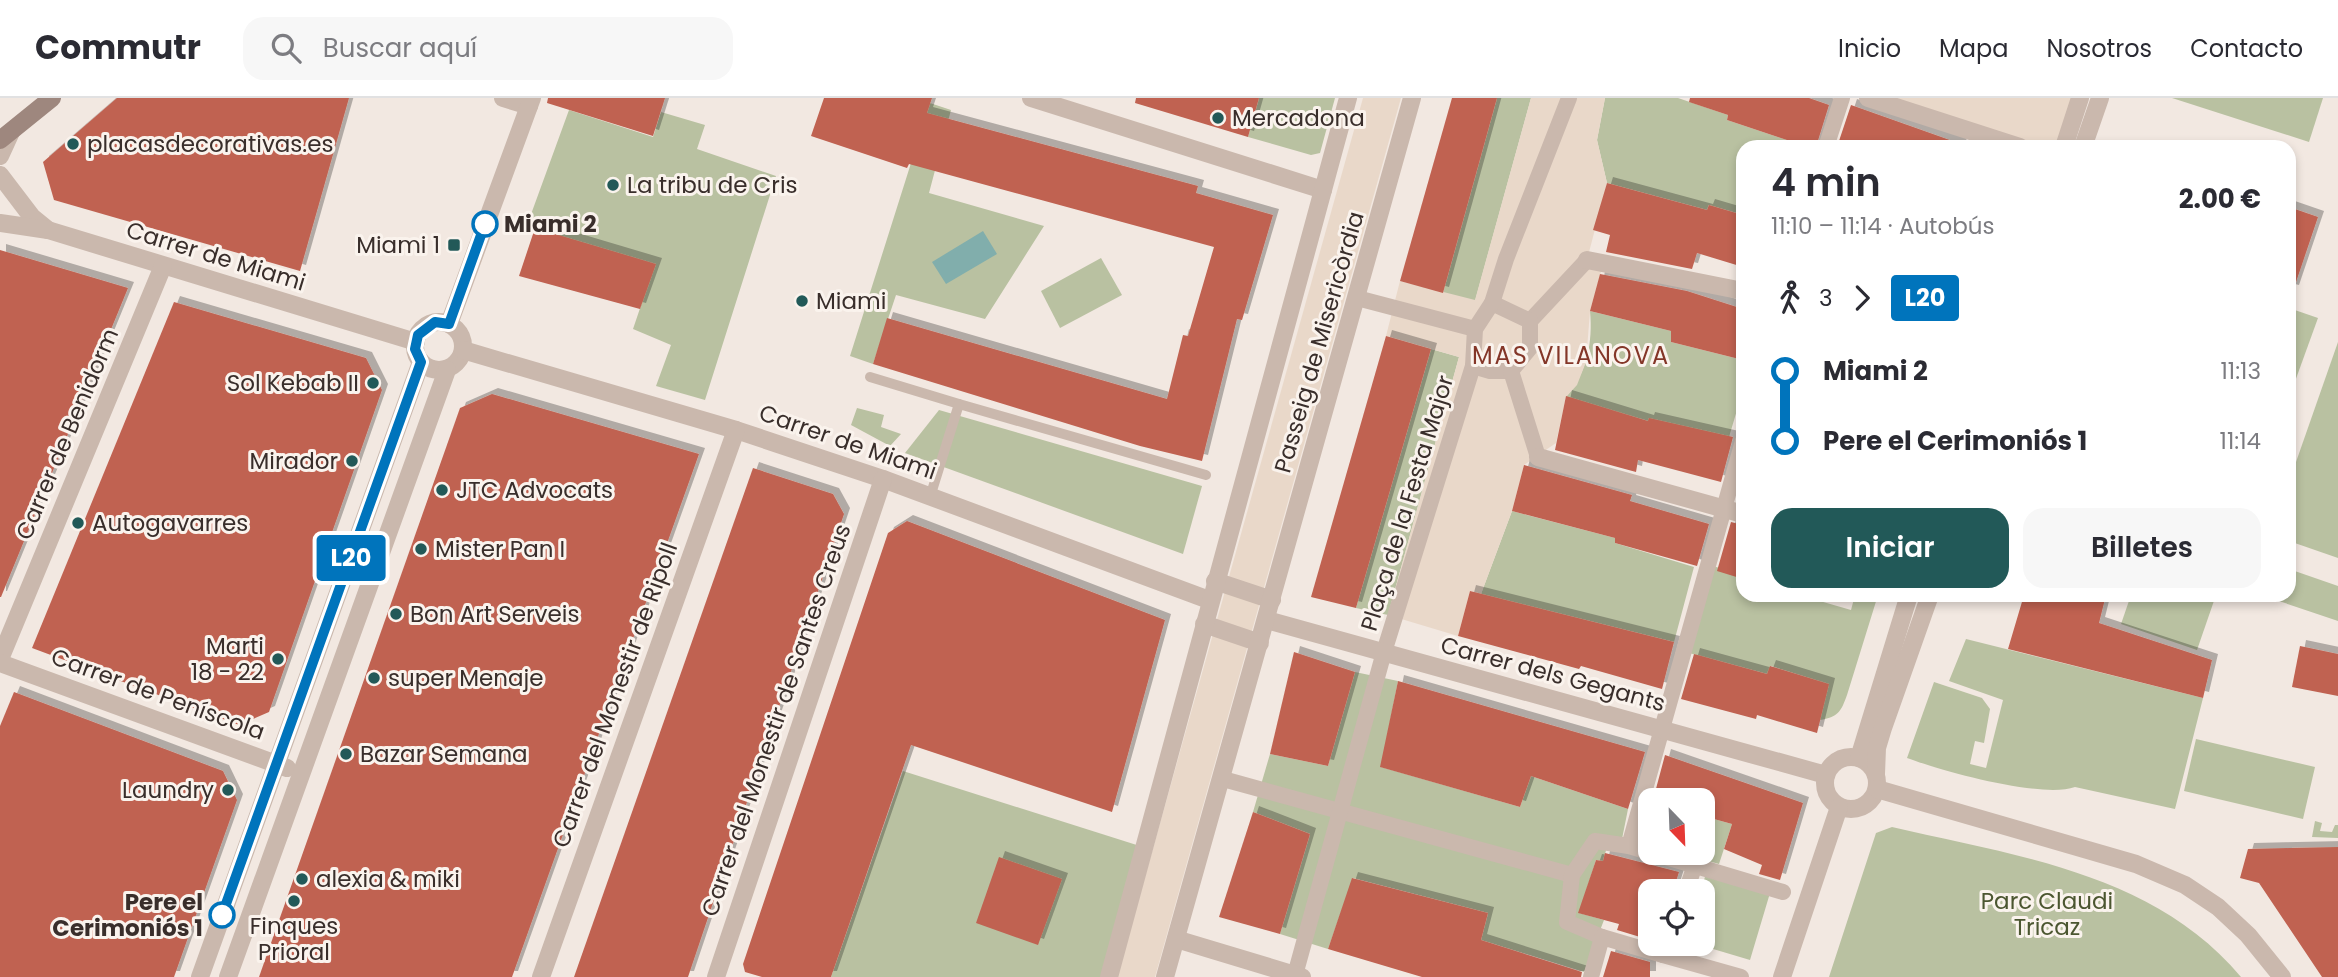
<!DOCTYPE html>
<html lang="es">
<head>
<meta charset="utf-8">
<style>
	body { margin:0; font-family:Poppins,sans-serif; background:#f7f7f7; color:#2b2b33; height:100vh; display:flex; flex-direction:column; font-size:26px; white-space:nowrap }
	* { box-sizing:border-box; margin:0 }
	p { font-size:23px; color:#7c7c81 }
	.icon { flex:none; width:38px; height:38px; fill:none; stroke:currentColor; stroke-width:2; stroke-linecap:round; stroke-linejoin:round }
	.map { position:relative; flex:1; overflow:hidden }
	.drawer { position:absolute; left:1736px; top:42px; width:560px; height:462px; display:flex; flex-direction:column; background:#fff; border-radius:21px; box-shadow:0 4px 10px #0003 }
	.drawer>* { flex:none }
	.badge { padding:0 14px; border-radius:5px; font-size:24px; line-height:46px }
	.needle { width:46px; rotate:157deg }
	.fabs { position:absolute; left:1638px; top:690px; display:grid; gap:14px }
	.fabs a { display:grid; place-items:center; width:77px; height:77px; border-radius:14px; background:#fff; box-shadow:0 4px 10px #0003; font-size:35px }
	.map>.badge { position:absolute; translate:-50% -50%; box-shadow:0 0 0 4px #fff }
	.legs { display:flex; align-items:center; gap:10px; height:77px; padding:0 35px; font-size:23px }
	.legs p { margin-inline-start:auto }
	.head { display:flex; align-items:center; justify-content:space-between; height:119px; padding:0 35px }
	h1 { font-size:38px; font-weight:600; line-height:52px }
	.button { display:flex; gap:14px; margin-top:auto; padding:14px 35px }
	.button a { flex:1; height:80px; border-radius:21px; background:#225958; color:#fff; font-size:28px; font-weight:600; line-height:80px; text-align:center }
	.button a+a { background:#f7f7f7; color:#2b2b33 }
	ul { padding:0 35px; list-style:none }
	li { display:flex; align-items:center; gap:24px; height:70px; font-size:26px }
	li i { display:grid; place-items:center; width:10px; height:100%; margin:0 9px; background:currentColor }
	li i::after { content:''; width:18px; height:18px; margin:-9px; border:5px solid; border-radius:50%; background:#fff }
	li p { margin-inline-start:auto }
	li:first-child i { background:linear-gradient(#0000 50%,currentColor 0) }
	li:last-child i { background:linear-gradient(currentColor 50%,#0000 0) }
	header { display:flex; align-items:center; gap:42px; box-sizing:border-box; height:98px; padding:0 35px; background:#fff; border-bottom:2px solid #e1e1e2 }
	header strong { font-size:33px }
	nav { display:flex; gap:38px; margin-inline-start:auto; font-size:24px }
	.search { width:490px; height:63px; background:#f7f7f7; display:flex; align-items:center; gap:18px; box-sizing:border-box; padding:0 24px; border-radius:21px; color:#7c7c81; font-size:26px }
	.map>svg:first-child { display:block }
</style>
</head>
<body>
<header>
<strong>Commutr</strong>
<div class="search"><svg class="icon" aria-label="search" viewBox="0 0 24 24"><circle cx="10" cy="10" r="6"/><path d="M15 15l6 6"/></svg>Buscar aquí</div>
<nav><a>Inicio</a><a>Mapa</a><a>Nosotros</a><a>Contacto</a></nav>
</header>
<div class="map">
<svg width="2338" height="879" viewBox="0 0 2338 879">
	<defs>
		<filter id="shadow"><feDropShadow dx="6" dy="-6" stdDeviation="0" flood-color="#0004"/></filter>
	</defs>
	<rect width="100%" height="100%" fill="#f2e8e1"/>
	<g fill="#b9c1a1">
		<polygon points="1259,0 1335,0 1320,55 1311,57 1248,39"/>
		<polygon points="1497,0 1531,0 1475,203 1443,195"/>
		<polygon points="1605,0 1678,0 1728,17 1727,22 1808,49 1743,49 1743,117 1709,107 1707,112 1607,85 1597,42"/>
		<polygon points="2172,0 2323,0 2309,44"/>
		<polygon points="930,5 951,12 929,95 1044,128 985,221 896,197 873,266 850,258"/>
		<polygon points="569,12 653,39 661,14 705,27 697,51 776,78 705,302 656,288 671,247 633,231 655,166 526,130"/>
		<polygon points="1101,160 1122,197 1060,230 1041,193"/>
		<polygon points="2289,210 2318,220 2289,300"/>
		<path d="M1590,213L1671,233V244L1743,262V292L1729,339L1648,323L1566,299C1587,275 1593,244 1590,213Z"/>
		<polygon points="2338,244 2338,460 2289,443 2289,384"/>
		<polygon points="1431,251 1459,259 1388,517 1356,510"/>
		<polygon points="857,310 884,317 881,329 901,336 890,348 851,327"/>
		<polygon points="939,312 1202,388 1183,456 905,355"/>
		<polygon points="1512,413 1615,440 1615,445 1694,469 1674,544 1481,496"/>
		<path d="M1713,468L1743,477V497H1799L1851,512L1855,497H1878L1847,597C1841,614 1838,619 1820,622L1828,586L1771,568L1767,576L1689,555Z"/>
		<polygon points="2289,471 2338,488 2338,523 2261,497 2289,497"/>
		<polygon points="2131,497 2216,497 2197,552 2121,526"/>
		<path d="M1966,541L2203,600L2175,711L2075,689C2042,701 1942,673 1907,660L1934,584L1982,600L1990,611L1984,645L1975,643L1970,666L1986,670L2003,602L1949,583Z"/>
		<polygon points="1355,574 1398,583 1381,669 1520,709 1531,678 1628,711 1620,751 1607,749 1603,763 1596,762 1579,815 1604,822 1584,874 1481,842 1488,815 1353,780 1328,851 1280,836 1310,736 1253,714 1270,656 1328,668"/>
		<polygon points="2196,641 2315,669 2303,721 2184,693"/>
		<polygon points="903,673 1143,749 1109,879 831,879"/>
		<polygon points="1647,703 1650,703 1650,747 1638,744"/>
		<polygon points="1703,718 1732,726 1719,766 1676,754 1703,754"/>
		<polygon points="2315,723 2322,725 2320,733 2332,734 2335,727 2338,727 2338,740 2312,739"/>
		<path d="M1892,729C2016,758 2154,775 2241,879H1829L1876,735Z"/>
		<polygon points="1706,775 1770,795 1750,862 1693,845 1703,845 1701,793"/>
	</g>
	<g fill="#e9d8c9">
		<polygon points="1363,0 1401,0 1155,879 1117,879"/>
		<polygon points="1531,0 1605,0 1597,42 1607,85 1587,162 1602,170 1590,213 1586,264 1577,287 1566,299 1556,345 1524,367 1512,413 1481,496 1470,493 1458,538 1388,517 1459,259 1386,238 1400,183 1475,202"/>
		<polygon points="1880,0 2080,0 2064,49 2022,49"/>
	</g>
	<polygon fill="#81aeac" points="983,133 997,156 946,186 932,164"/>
	<g fill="#c06251" filter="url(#shadow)">
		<polygon points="117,0 349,0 300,173 54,102 43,64"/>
		<polygon points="548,0 665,0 653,38 547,5"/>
		<polygon points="824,0 932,0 927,15 1198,88 1196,95 1273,117 1242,222 1237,221 1202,363 1140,348 873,266 887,220 1167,301 1183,237 1188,238 1214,149 909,66 907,70 811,38"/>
		<polygon points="1136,0 1259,0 1248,39 1135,5"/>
		<polygon points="1452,0 1497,0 1443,195 1400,183"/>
		<polygon points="1690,0 1809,0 1829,7 1816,49 1808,49 1727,22 1728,17 1689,4"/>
		<polygon points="1851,7 1961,46 1960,49 1837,49"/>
		<polygon points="1607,85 1707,112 1709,107 1743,117 1743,169 1697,155 1692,171 1606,154 1610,137 1593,132"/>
		<polygon points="2289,109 2318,119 2293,193 2289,192"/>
		<polygon points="535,130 656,166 640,211 519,178"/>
		<polygon points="0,152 128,190 1,499 0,499"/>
		<polygon points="1600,176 1687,193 1743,211 1743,262 1671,244 1671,233 1590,213"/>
		<polygon points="174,204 366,260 382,292 269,614 239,627 32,550"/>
		<polygon points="1386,238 1431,251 1356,510 1311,499"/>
		<polygon points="492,296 699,356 512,879 259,879 460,310"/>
		<polygon points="1566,298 1648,323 1649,320 1733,339 1721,384 1638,362 1636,374 1555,352"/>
		<polygon points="1524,367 1632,397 1630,403 1709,426 1697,468 1615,445 1615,440 1512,413"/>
		<polygon points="753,370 833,396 844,416 688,879 574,879"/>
		<polygon points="907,423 1165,522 1112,714 911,647 831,879 762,879 745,874 743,866 888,435"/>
		<polygon points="1731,424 1743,427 1743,481 1717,473"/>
		<polygon points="1470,493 1674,544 1662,591 1581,568 1579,571 1458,538"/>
		<polygon points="2024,497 2106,497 2099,525 2212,562 2203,600 2008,551"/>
		<polygon points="2300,548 2338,556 2338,598 2292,589"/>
		<polygon points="1294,554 1355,574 1328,668 1270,656"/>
		<polygon points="1694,556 1767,576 1770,568 1829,586 1817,635 1757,617 1756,621 1681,601"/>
		<polygon points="1398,583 1645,654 1628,711 1531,678 1520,709 1380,669"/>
		<polygon points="14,594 223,673 237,702 174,879 0,879 0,628"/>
		<polygon points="1665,657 1803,705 1780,782 1759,776 1762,767 1724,751 1732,726 1703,718 1703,702 1653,702"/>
		<polygon points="1253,714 1310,736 1280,836 1219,819"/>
		<polygon points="2338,749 2338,879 2322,879 2259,785 2240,780 2248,751"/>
		<polygon points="1605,755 1679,774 1673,793 1650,793 1650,842 1617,832 1619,826 1578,815 1596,762 1603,763"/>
		<polygon points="999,759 1062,781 1038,847 976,825"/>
		<polygon points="1352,780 1488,815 1481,842 1582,874 1581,879 1422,879 1328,851"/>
		<polygon points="1611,853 1650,864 1650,879 1603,879"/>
	</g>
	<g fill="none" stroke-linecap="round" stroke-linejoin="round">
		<g stroke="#cab8ad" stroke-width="10">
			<polyline points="870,279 959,306"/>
			<polyline points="930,399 959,306 1206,377"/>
		</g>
		<g stroke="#cab8ad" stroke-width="16">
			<polyline points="1826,49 1842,0"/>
			<polyline points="1357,200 1475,231"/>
			<polyline points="1530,223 1587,162"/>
			<polyline points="1473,268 1490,273 1511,273 1530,250 1530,223 1492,205"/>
			<polyline points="1511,273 1538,359"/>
			<polyline points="1743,343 1629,748 1783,794"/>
			<polyline points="1223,681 1572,777"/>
			<polyline points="1686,793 1695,767"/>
			<polyline points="1602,839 1567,824 1572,777 1595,743 1629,748"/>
			<polyline points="1663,857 1741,879"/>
			<polyline points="1295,877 1384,554 1473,268 1475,231 1492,205 1506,161 1569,0"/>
			<polyline points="1591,879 1602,839 1663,857 1668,845"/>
		</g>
		<g stroke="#cab8ad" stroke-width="18">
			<polyline points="503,0 529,8"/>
			<polyline points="1031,0 1323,92"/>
			<polyline points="1868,0 2020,49"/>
			<polyline points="2064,49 2080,0"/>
			<polyline points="2083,49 2100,0"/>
			<polyline points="0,58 11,34"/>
			<polyline points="0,77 32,119 48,132"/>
			<polyline points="0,125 48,132 416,244"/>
			<polyline points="1587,162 1743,193"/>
			<circle cx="439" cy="248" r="24"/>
			<polyline points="449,226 532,0"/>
			<polyline points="463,252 736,332 883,381 1209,502"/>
			<polyline points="1538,359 1743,416"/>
			<polyline points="1215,483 1272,502"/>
			<polyline points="1267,522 1826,677"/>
			<polyline points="1204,526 1260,545"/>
			<polyline points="0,561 163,168"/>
			<polyline points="0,565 287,670"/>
			<circle cx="1851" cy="685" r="26"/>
			<polyline points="1859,660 1909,497"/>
			<polyline points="1876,676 1877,650 1883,630 1930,497"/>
			<polyline points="1877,691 2136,766 2185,787 2218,809 2248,837 2282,879"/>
			<polyline points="1176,841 1302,879"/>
			<polyline points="200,879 421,264"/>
			<polyline points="228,879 447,272"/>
			<polyline points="541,879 736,332"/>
			<polyline points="716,879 883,381"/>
			<polyline points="1109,879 1348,0"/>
			<polyline points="1165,879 1412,0"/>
			<polyline points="1782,879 1839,709"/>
		</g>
		<polyline stroke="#9e877e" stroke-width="18" points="0,42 52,0"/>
	</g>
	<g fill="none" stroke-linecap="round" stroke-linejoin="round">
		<g stroke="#fff" stroke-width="16">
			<polyline id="line-1" points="222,817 421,264 415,251 418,237 435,224 449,226 485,126"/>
		</g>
		<use href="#line-1" stroke="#0074bc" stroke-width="10"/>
	</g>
	<g fill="#225958" stroke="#faf3ed" stroke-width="2.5">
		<circle cx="1218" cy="20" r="7"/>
		<circle cx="73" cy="46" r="7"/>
		<circle cx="613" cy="87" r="7"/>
		<rect x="447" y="140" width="14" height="14" rx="3.5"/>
		<circle cx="802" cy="203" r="7"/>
		<circle cx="373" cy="285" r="7"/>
		<circle cx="352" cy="363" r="7"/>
		<circle cx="442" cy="392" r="7"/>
		<circle cx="78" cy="425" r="7"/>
		<circle cx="421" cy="451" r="7"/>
		<circle cx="396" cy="516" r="7"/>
		<circle cx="278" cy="561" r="7"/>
		<circle cx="374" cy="580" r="7"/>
		<circle cx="346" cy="656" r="7"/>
		<circle cx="228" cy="692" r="7"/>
		<circle cx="302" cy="781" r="7"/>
		<circle cx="294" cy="803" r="7"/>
	</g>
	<g fill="#fff" stroke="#0074bc" stroke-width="3.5">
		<circle cx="485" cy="126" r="12"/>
		<circle cx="222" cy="817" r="12"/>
	</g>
	<g text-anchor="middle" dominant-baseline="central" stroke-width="6" stroke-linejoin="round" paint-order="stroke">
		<g font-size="23" fill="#392e2b" stroke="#faf3ed" text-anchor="start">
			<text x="1232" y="20">Mercadona</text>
			<text x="87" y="46">placasdecorativas.es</text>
			<text x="627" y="87">La tribu de Cris</text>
			<text x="440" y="147" text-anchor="end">Miami 1</text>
			<text x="816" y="203">Miami</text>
			<text x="359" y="285" text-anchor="end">Sol Kebab II</text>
			<text x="338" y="363" text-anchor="end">Mirador</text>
			<text x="456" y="392">JTC Advocats</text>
			<text x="92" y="425">Autogavarres</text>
			<text x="435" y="451">Mister Pan I</text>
			<text x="410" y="516">Bon Art Serveis</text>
			<text x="264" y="548" text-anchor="end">Marti<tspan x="264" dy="26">18 - 22</tspan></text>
			<text x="388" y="580">super Menaje</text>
			<text x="360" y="656">Bazar Semana</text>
			<text x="214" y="692" text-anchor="end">Laundry</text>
			<text x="316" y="781">alexia &amp; miki</text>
			<text x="294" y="828" text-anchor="middle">Finques<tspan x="294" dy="26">Prioral</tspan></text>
		</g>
		<g font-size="23" font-weight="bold" fill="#392e2b" stroke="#faf3ed" text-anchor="start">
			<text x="504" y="126">Miami 2</text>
			<text x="203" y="804" text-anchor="end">Pere el<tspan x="203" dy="26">Cerimoniós 1</tspan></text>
		</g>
		<g font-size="23" fill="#392e2b" stroke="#faf3ed">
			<text transform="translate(216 158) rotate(17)">Carrer de Miami</text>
			<text transform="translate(1319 244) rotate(-74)">Passeig de Misericòrdia</text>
			<text transform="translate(67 336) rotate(-67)">Carrer de Benidorm</text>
			<text transform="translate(848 344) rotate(19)">Carrer de Miami</text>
			<text transform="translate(1407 405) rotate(-73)">Plaça de la Festa Major</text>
			<text transform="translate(1553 576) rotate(15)">Carrer dels Gegants</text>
			<text transform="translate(158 596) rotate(20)">Carrer de Peníscola</text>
			<text transform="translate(615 597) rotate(-70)">Carrer del Monestir de Ripoll</text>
			<text transform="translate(776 622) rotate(-71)">Carrer del Monestir de Santes Creus</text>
		</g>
		<g font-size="23" fill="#4b5630" stroke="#faf3ed">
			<text x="2047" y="803">Parc Claudi<tspan x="2047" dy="26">Tricaz</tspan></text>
		</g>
		<g font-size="24" letter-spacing="2" fill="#843628" stroke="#faf3ed">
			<text x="1571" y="257">MAS VILANOVA</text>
		</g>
	</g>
</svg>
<div class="fabs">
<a><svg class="needle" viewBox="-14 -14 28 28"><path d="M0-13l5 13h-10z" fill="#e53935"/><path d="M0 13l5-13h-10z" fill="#7c7c81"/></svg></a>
<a><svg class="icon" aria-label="locate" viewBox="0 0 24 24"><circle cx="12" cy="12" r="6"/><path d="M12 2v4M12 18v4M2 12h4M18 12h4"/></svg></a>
</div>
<b class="badge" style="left:351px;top:460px;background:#0074bc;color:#fff">L20</b>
<section class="drawer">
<div class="head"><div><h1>4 min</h1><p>11:10 – 11:14 · Autobús</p></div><b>2.00 €</b></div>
<div class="legs"><svg class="icon" aria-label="walk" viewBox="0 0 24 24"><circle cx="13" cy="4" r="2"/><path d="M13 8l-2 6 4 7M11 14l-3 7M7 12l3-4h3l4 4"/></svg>3<svg class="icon" aria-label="forward" viewBox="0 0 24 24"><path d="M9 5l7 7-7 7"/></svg><b class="badge" style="background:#0074bc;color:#fff">L20</b></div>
<ul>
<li><i style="color:#0074bc"></i><b>Miami 2</b><p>11:13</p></li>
<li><i style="color:#0074bc"></i><b>Pere el Cerimoniós 1</b><p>11:14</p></li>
</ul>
<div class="button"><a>Iniciar</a><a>Billetes</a></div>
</section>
</div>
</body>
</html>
